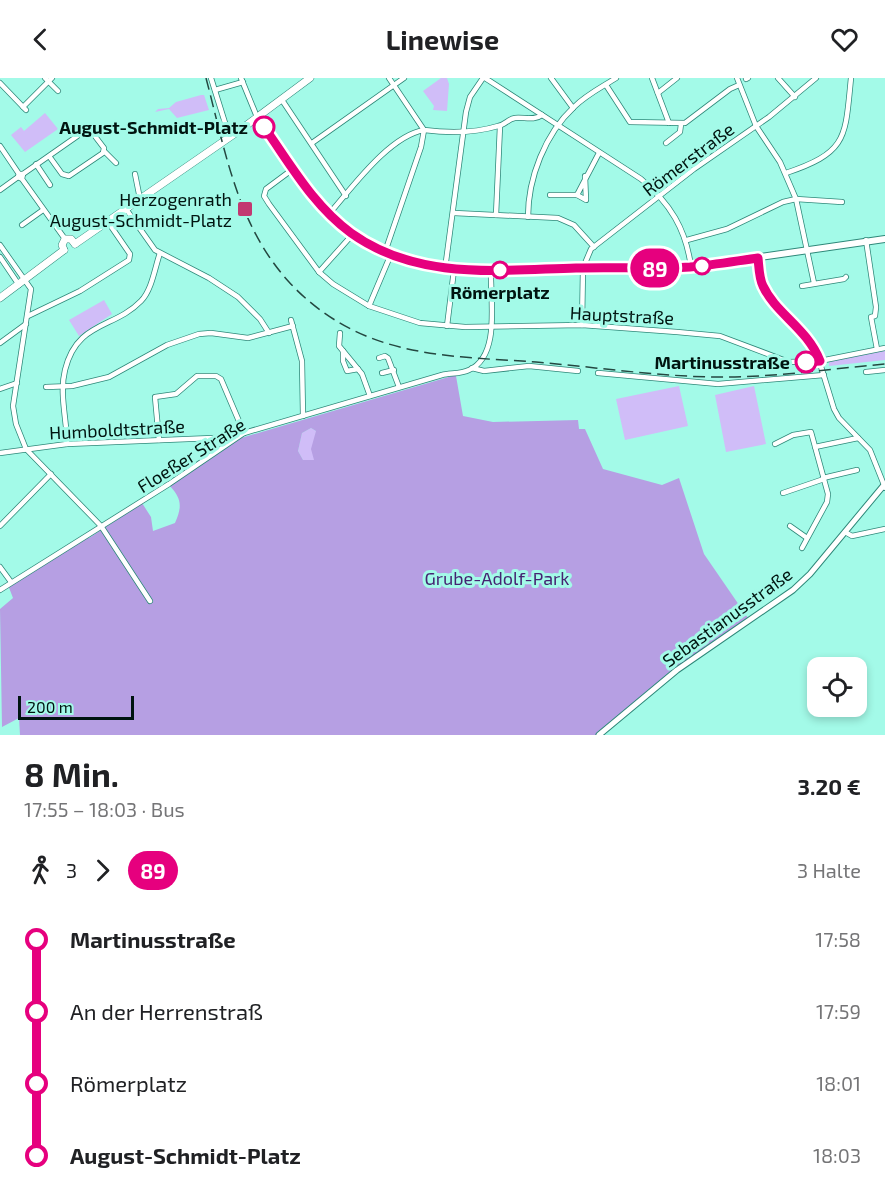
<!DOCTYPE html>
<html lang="de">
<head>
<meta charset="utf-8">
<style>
	body { margin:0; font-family:"Exo 2",sans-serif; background:#f6f6f6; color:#202124; height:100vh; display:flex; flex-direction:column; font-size:22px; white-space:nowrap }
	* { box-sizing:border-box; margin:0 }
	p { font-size:20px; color:#757577 }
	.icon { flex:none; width:33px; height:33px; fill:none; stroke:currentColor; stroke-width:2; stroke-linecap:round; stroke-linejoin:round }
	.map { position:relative; height:657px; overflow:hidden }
	.sheet { display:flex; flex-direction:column; background:#fff; flex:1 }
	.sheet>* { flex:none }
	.badge { padding:0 12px; border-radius:20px; font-size:21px; line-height:39px }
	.fabs { position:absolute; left:807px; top:579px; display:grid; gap:12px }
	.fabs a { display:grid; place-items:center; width:60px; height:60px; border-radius:12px; background:#fff; box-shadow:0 3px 9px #0003; font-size:30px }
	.scale { position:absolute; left:18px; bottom:15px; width:116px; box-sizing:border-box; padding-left:6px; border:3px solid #001410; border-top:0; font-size:16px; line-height:21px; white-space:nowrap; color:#001410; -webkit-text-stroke:4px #a3fae8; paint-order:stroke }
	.map>.badge { position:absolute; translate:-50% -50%; box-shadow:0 0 0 3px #fff }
	.legs { display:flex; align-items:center; gap:9px; height:66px; padding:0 24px; font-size:20px }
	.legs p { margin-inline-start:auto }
	.summary { display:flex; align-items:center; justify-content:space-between; height:102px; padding:0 24px }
	h1 { font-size:33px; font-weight:700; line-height:45px }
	ul { padding:0 24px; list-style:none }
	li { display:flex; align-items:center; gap:21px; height:72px; font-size:22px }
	li i { display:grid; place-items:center; width:9px; height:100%; margin:0 8px; background:currentColor }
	li i::after { content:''; width:15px; height:15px; margin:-8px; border:4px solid; border-radius:50%; background:#fff }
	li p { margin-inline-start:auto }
	li:first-child i { background:linear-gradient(#0000 50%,currentColor 0) }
	li:last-child i { background:linear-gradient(currentColor 50%,#0000 0) }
	header { display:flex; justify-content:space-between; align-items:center; height:78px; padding:0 24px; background:#fff; font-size:27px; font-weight:700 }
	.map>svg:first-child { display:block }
</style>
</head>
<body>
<header><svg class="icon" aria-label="back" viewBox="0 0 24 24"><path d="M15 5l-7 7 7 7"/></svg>Linewise<svg class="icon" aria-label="heart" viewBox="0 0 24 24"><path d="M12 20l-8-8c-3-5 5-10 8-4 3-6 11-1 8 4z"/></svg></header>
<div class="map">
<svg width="885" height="657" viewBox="0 0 885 657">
	<rect width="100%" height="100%" fill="#a3fae8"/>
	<g fill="#d0bdf8">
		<polygon points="441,0 447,0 449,6 447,33 433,32 434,28 423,13"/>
		<polygon points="201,17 204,17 209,32 177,40 169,31 155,34 158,31 169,30 176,24"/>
		<polygon points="45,35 58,51 25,74 11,57 21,49 24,53"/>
		<polygon points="104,222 112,236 79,258 69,242"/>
		<polygon points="885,272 885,282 829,288 829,283"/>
		<polygon points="679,308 688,348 625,362 616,321"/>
		<polygon points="754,308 766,366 726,374 715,317"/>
		<polygon points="311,350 316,353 314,382 303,382 298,373 302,355"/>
	</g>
	<path fill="#b69fe3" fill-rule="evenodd" d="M452,298H456L463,338L493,344L578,342L579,351H585L603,391L662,407L679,400L704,476L748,540L648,612L597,657H20L19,640L2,649L0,531L13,520L8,507L84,460H89L142,425L151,439L153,453L175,445C182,429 182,421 170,408L241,360ZM311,350L316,353L311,371L314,382H303L298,373L302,355Z"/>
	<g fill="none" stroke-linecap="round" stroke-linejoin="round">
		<g stroke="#2e8879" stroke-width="6">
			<g id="minor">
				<polyline points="45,0 58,13"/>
				<polyline points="211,0 226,48"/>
				<polyline points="241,0 257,39"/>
				<path d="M389,0L424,52C448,55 475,55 498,48C505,47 508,41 515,40C524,39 534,43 542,37"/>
				<path d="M485,0L641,101C670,125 686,151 691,189"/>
				<polyline points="551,0 573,30"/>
				<polyline points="652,0 669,45"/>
				<polyline points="737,0 756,48 780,84 796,121 814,205"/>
				<polyline points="778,0 795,19"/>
				<polyline points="746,1 748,0"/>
				<polyline points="0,5 26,32"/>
				<polyline points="606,7 630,44 685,45 730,11 739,7"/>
				<polyline points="215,12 243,4"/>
				<polyline points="658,15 677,0"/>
				<polyline points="282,22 346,118"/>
				<polyline points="23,29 52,0"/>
				<polyline points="312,65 404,0"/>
				<polyline points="666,65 680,54 681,46"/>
				<polyline points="0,68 19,96"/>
				<polyline points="104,73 116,85"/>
				<polyline points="36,86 50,107"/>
				<polyline points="293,91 266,111 264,118 269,126 319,194 333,206 369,228 420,245 465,249 582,247 677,254 720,258 789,284 820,283 885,270"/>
				<path d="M786,95C848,74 845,60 851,0"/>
				<polyline points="23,96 86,52 91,53 104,70 103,75 69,98 62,96 49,78"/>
				<polyline points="135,96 140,121"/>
				<polyline points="585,98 586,122 577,117 599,75"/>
				<polyline points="22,101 18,99 19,96 23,96 22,101 65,161"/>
				<polyline points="0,112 18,99"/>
				<polyline points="550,117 577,117"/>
				<polyline points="126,131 155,172 209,200 238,219 260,241 269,255"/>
				<polyline points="454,135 558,140 574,147 594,169"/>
				<path d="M329,136C352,110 389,58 424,52L421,69L385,174"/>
				<polyline points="496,137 500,48"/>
				<path d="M528,139C528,100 545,56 574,29C586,17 602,9 616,0"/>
				<polyline points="22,147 43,132"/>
				<polyline points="687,162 727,151 783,124 796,121 842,124"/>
				<polyline points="866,162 876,229 875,238 871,239 877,271"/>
				<polyline points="0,167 31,211 13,328 16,346 26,371 101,448 150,523"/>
				<polyline points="0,179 19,207"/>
				<polyline points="758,180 761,206 767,215 815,269 834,331 839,340 870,372 884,407"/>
				<polyline points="445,191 466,34 470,19 483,0"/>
				<polyline points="319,194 353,156"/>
				<polyline points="802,208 844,201 846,199"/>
				<polyline points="369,228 391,176"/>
				<polyline points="28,238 80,213 129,182 130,176 108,144"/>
				<polyline points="291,242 302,283 303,338"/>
				<polyline points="582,247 583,190 591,171 694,91 769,39 816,0"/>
				<polyline points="447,248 454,192"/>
				<polyline points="340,255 339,268 362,296 370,318"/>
				<polyline points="0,265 26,246"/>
				<polyline points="343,273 343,283 347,293 358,291"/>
				<polyline points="379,280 385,278 388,280 399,309"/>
				<polyline points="472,290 484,293 529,288 578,293"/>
				<polyline points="866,294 885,292"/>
				<polyline points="382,295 394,292"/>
				<polyline points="598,295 718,306 824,297"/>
				<polyline points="46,309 72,308 109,299 167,267 199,256 211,255 248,260 293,248"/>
				<polyline points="0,311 17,305"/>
				<polyline points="159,362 155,319 176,316 197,298 216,298 221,301 244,355"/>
				<path d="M67,366C67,342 59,316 65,292C77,243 114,251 141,223C152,212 155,189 160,175"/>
				<polyline points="775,366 793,357 811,354 828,416 827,424 802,470"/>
				<polyline points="815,369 858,360"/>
				<polyline points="0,375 67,366 237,359"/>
				<polyline points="823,400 857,392"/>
				<polyline points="783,415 824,401"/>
				<polyline points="0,448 51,396"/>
				<polyline points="790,448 807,460"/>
				<polyline points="845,454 852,458 885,451"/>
				<polyline points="0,489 11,504"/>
				<path d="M0,512L169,406L244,355L442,297C450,295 461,296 469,292C501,278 490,221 491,193"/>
			</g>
		</g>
		<g stroke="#2e8879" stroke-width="7">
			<polyline id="tertiary" points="599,657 677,592 793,512 810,496 884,407"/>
		</g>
		<g stroke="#2e8879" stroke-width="8">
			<g id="secondary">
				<polyline points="257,39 306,109 338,145 385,174 430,189 491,193 691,189 885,161"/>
				<polyline points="885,407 885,409"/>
			</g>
		</g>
		<g stroke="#2e8879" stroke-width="8">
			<g id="primary">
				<polyline points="75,166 240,52 310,0"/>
				<polyline points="64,172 62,167 65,161 71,161 75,166"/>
				<polyline points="0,220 64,172"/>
			</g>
		</g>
		<use href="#minor" stroke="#fff" stroke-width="4.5"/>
		<use href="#tertiary" stroke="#fff" stroke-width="5"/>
		<use href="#secondary" stroke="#fff" stroke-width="6"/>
		<use href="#primary" stroke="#fff" stroke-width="7"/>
		<path stroke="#244740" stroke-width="1.5" stroke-dasharray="12 6" stroke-linecap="butt" d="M206,0C225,72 237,147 289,204C310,227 337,246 366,258C419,280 480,280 536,284C595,289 654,298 713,299C770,300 828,291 885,286"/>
	</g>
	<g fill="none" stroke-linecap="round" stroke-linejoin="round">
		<g stroke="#fff" stroke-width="14">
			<path id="line-1" d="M264,49C291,87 313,127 351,155C418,203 499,192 576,190C614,189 652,191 690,189C713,187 736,183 758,180C759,189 759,200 763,208C776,236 807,250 820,283L806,284"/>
		</g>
		<use href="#line-1" stroke="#e6007e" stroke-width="9"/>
	</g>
	<g fill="#fff" stroke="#e6007e" stroke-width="3">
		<circle cx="264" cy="49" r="10"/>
		<circle cx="702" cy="188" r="8"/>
		<circle cx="500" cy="192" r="8"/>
		<circle cx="806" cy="284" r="10"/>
	</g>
	<rect fill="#c23871" stroke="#a3fae8" stroke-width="2" x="237" y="123" width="16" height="16" rx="3"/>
	<g text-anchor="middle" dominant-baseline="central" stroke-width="6" stroke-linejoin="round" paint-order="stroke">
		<g font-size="18" font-weight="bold" fill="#001410" stroke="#a3fae8" text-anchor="end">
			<text x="248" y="49">August-Schmidt-Platz</text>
			<text x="500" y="214" text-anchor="middle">Römerplatz</text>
			<text x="790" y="284">Martinusstraße</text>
		</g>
		<g font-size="18" fill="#001410" stroke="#a3fae8">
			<text transform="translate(688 81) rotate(-37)">Römerstraße</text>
			<text transform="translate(622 237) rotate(3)">Hauptstraße</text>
			<text transform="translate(117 351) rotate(-3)">Humboldtstraße</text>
			<text transform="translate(191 377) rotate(-32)">Floeßer Straße</text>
			<text transform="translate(727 539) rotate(-36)">Sebastianusstraße</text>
		</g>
		<g font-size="18" fill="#001410" stroke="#a3fae8" text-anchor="end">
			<text x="232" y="121">Herzogenrath<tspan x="232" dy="21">August-Schmidt-Platz</tspan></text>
		</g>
		<g font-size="18" fill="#452371" stroke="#a3fae8">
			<text x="497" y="500">Grube-Adolf-Park</text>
		</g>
	</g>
</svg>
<div class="fabs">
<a><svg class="icon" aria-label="locate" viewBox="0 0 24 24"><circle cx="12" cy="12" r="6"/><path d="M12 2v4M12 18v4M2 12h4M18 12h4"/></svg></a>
</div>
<div class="scale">200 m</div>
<b class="badge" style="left:655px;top:190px;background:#e6007e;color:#fff">89</b>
</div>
<section class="sheet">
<div class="summary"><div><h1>8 Min.</h1><p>17:55 – 18:03 · Bus</p></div><b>3.20 €</b></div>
<div class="legs"><svg class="icon" aria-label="walk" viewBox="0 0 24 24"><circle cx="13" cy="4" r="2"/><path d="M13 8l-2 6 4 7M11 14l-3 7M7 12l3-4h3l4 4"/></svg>3<svg class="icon" aria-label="forward" viewBox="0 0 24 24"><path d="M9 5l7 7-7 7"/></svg><b class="badge" style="background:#e6007e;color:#fff">89</b><p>3 Halte</p></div>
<ul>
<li><i style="color:#e6007e"></i><b>Martinusstraße</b><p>17:58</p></li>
<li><i style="color:#e6007e"></i><span>An der Herrenstraß</span><p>17:59</p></li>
<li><i style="color:#e6007e"></i><span>Römerplatz</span><p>18:01</p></li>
<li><i style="color:#e6007e"></i><b>August-Schmidt-Platz</b><p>18:03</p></li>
</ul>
</section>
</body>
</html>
